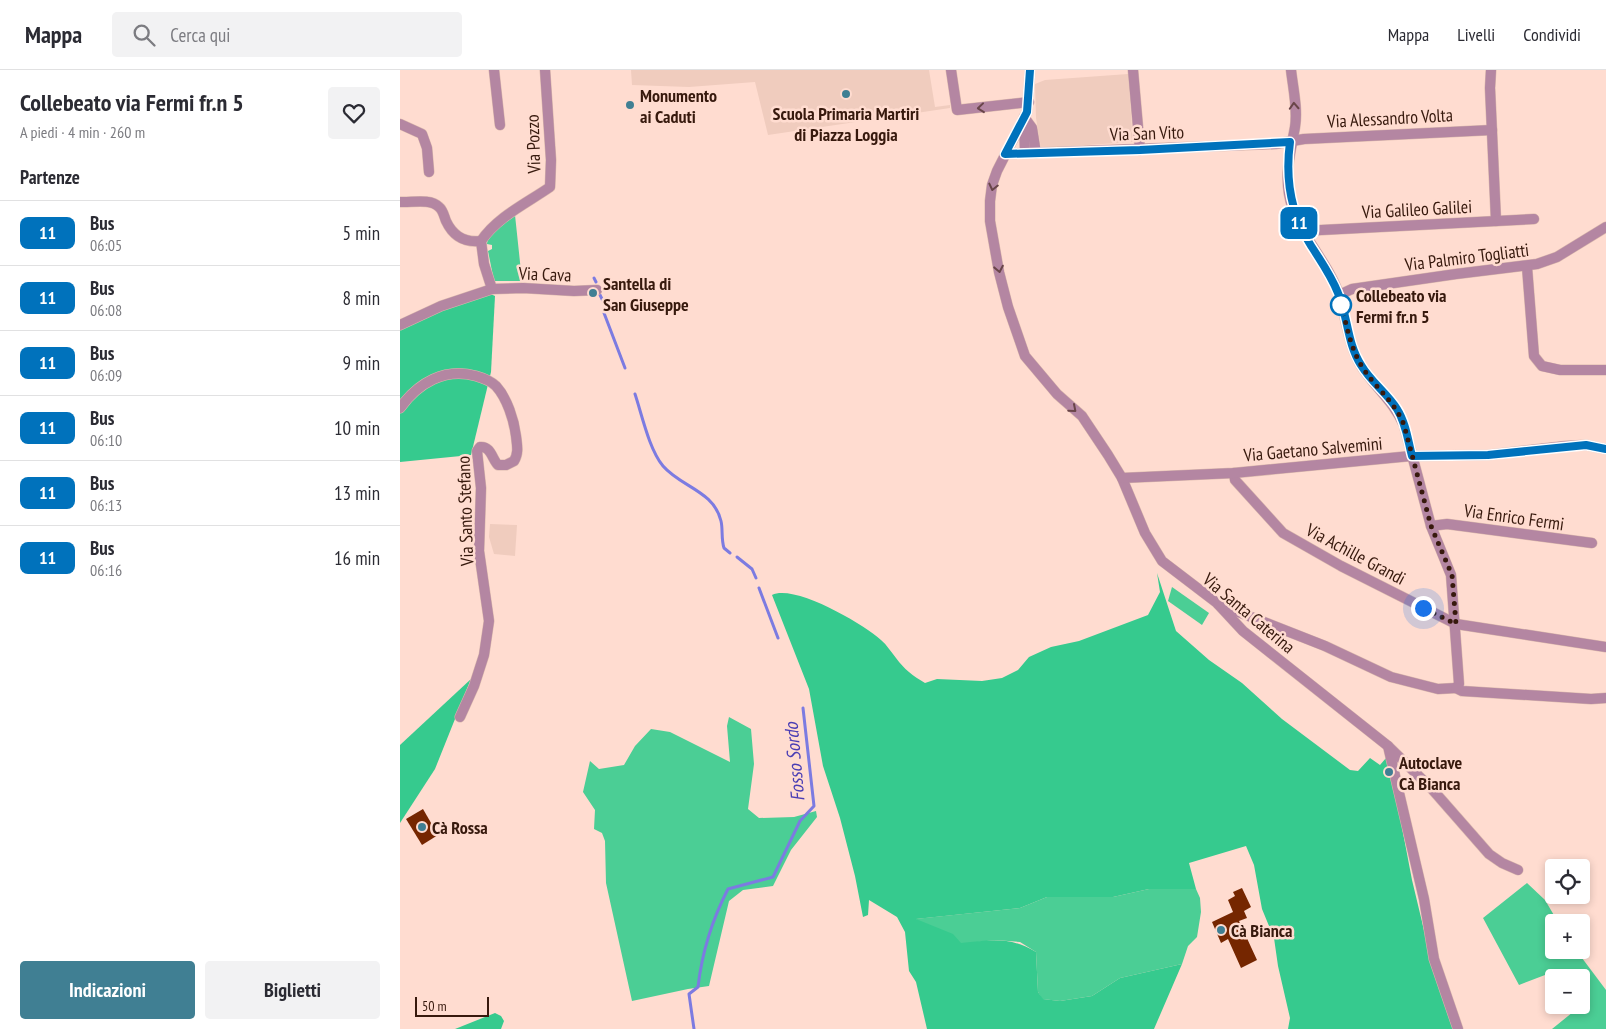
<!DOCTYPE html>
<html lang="it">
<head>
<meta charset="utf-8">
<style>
	body { margin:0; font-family:"PT Sans Narrow",sans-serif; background:#f2f2f3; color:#2b2b33; height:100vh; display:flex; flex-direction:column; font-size:19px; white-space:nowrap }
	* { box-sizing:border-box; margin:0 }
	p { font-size:16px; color:#7c7c81 }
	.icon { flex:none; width:28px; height:28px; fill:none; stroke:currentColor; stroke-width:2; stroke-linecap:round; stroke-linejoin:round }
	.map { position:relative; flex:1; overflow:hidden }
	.side { display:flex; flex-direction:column; background:#fff; width:400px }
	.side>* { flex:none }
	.badge { padding:0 10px; border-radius:8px; font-size:18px; line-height:32px }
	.controls { position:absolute; left:1145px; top:789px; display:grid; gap:10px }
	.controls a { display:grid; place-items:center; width:45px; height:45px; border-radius:5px; background:#fff; box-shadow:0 2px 8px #0003; font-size:25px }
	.scale { position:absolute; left:15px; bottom:12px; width:74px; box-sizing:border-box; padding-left:5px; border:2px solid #37190d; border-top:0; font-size:14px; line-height:18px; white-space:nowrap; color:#37190d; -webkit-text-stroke:4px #ffdcd0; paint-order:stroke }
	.you { position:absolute; width:25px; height:25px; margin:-12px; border:4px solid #fff; border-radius:50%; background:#1a73e8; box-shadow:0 0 0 8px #1a73e833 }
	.map>.badge { position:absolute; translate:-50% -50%; box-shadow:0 0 0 2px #fff }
	h2 { padding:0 20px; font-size:19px; line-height:45px }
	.round { display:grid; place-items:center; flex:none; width:52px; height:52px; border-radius:5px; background:#f2f2f3 }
	.headline { display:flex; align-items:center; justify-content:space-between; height:85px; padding:0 20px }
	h1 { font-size:24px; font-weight:700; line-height:38px }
	.action { display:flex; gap:10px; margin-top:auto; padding:10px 20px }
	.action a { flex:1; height:58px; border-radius:5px; background:#407f93; color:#fff; font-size:20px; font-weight:700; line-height:58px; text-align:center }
	.action a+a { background:#f2f2f3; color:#2b2b33 }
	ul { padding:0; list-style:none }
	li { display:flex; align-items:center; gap:15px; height:65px; padding:0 20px; border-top:1px solid #e1e1e2 }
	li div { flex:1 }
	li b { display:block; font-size:19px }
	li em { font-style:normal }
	li .badge { min-width:55px; font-weight:700; text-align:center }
	header { display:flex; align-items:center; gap:30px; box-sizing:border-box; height:70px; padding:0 25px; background:#fff; border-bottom:1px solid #e1e1e2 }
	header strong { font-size:24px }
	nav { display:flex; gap:28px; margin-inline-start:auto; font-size:18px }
	.search { width:350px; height:45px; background:#f2f2f3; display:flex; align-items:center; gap:12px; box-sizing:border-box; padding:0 18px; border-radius:5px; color:#7c7c81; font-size:19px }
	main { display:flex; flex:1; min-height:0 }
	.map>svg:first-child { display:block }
</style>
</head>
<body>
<header>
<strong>Mappa</strong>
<div class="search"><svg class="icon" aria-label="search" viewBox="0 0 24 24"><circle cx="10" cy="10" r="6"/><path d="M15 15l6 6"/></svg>Cerca qui</div>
<nav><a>Mappa</a><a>Livelli</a><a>Condividi</a></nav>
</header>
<main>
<section class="side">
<div class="headline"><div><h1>Collebeato via Fermi fr.n 5</h1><p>A piedi · 4 min · 260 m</p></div><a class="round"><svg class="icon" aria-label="heart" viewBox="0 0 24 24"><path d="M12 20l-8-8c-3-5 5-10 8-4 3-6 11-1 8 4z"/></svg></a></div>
<h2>Partenze</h2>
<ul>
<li><span class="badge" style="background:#0072bc;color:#fff">11</span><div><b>Bus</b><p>06:05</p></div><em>5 min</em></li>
<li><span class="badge" style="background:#0072bc;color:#fff">11</span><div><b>Bus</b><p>06:08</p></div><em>8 min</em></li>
<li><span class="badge" style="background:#0072bc;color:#fff">11</span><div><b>Bus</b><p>06:09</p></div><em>9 min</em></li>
<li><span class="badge" style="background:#0072bc;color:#fff">11</span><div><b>Bus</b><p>06:10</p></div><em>10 min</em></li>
<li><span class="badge" style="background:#0072bc;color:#fff">11</span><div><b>Bus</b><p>06:13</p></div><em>13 min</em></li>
<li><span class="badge" style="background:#0072bc;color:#fff">11</span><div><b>Bus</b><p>06:16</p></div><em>16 min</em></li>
</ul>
<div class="action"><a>Indicazioni</a><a>Biglietti</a></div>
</section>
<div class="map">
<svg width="1206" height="959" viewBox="0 0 1206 959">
	<rect width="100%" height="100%" fill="#ffdcd0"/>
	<g fill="#f0ccbe">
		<polygon points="231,0 529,0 535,37 550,35 550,38 368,65 355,12 289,17 232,15"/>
		<polygon points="728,4 733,72 641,78 636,48 635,14 645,10"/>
		<polygon points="90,454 117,455 115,486 94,484 89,467"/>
	</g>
	<g fill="#4bce95">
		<polygon points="115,145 122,211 94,211 88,181 92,179 92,175 87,174 88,167"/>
		<polygon points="772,517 809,543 802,555 768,531"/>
		<polygon points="329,647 351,659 354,694 348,739 359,748 394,747 416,741 417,747 391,780 373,816 343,820 329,831 309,916 288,919 232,931 206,813 205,771 202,763 194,759 195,740 183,722 190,691 199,699 224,695 235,676 251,659 270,662 330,692 327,656"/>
		<polygon points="1127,813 1145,830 1158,852 1154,852 1154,880 1176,880 1206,920 1206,959 1152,959 1173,942 1168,935 1181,935 1181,908 1154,908 1154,917 1145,905 1119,915 1083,848"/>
		<polygon points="749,819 796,819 800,828 801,842 797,867 788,876 782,894 720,908 692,926 660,931 642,929 638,922 636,882 620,872 595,870 561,874 515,849 620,838 647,827 713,827"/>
	</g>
	<g fill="#36ca8e">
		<polygon points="84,221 95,226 91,302 71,385 0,392 0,259"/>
		<path d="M757,503L776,561L809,590L842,613L882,649L950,700L958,701L970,688L980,695L986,688L990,698L985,700L987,707L992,705L1012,810L1035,906L1054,959H888L890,948L878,896L874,868L862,839L854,795L846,776L789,793L796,819H749L713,827H647L620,838L516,849L553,864L561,873C591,870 609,866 636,882L638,922L643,929L660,931L692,926L720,908L782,894L754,959H527L516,912L509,901L505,862L497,847L469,830L468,845L463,847L455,806L440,748L423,696L409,619L372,525C395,514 463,554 481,570C487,575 491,582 496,588C504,599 513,606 525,613L537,609L582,611L602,608L618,600L629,587L651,577L679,571L748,545L760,522Z"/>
		<polygon points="71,609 35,699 0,753 0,675"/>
		<polygon points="95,943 101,946 104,951 101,959 55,959"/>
	</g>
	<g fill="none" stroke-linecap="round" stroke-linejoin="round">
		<g stroke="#7c7be1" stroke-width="3">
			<polyline points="194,208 196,212"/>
			<polyline points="199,223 207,239 204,243 225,298"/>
			<path d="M235,324C242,345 249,379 263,396C281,417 314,421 321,451C323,459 321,469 324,478L330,483"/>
			<polyline points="337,487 352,499 356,508"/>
			<polyline points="359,518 378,568"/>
			<path d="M294,959L289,924L298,917C302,882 312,850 328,819L373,807L400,751L414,736L403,638"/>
		</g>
	</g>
	<g fill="#752600">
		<polygon points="23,739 38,765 22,775 6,749"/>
		<polygon points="842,818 851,837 844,841 847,848 839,851 857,890 841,898 828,869 821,873 812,852 833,842 828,830 835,826 833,822"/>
	</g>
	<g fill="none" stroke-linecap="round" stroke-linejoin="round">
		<g stroke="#dbb9ad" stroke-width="11">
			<g id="minor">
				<polyline points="94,0 100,55"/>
				<polyline points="551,0 557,40 629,32"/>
				<polyline points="630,0 627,42 597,101 592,115 590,131 590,151 599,202 608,237 625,286 657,324 682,346 708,385 722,408 745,463 762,491 817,533 843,561 988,676 1024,829 1034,889 1058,959"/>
				<polyline points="733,0 740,80"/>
				<path d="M891,0C893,18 898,39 895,57C891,80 885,100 889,124C896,163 927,189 939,225C947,250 948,275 962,297C976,318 994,332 1004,355L1031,456L1051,505L1059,614L1056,618"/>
				<polyline points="1091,0 1090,18 1096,151"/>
				<polyline points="624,47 632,58 636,83"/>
				<polyline points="624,48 625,83"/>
				<polyline points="0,54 22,64 27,78 29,102"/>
				<polyline points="605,84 875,74 904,69 1092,60"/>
				<path d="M0,132C11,133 30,128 39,137C43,140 44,146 46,151C53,166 64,173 81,171"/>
				<polyline points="902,161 1134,149"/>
				<polyline points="1127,197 1134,286 1142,296 1160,300 1206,300"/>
				<path d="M92,219L84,194L81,171C97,147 127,133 150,117L151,90L145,0"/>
				<polyline points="939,225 952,219 1056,204 1137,194 1157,187 1206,157"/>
				<polyline points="0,255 41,236 92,219 123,218 174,221 197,220"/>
				<path d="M0,338C18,313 45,297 76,306C83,308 91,311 96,316C107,328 114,350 116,366C117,375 119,383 114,391L106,395H98C92,389 91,376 80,377L77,381L81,418L79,481L89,551L84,585L74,616L60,647"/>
				<polyline points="834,403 835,410 883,463 941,496 1056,554 1206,577"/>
				<polyline points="722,408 834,403 1011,386 1088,385 1166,376 1186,375 1206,379"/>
				<polyline points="1031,456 1047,454 1192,473"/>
				<polyline points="818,534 925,576 991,607 1038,619 1056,618"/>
				<polyline points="1056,618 1062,621 1191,629 1206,628"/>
				<polyline points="988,676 1032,719 1089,784 1102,793 1118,800"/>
			</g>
		</g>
		<use href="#minor" stroke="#b486a2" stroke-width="10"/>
	</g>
	<defs><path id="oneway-chevron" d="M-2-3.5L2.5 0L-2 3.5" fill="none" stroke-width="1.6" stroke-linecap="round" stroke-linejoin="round" transform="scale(1.25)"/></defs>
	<g stroke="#694549">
		<use href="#oneway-chevron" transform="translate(894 36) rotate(-93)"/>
		<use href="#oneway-chevron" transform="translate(581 38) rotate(174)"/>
		<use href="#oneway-chevron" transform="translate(593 117) rotate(103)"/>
		<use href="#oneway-chevron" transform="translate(599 199) rotate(79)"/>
		<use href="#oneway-chevron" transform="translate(673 339) rotate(41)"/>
	</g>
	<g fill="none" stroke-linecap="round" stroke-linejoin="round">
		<g stroke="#fff" stroke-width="11">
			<path id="line" d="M630,0L627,42L605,84L740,80L890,72C885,109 890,142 910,174C920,190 931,205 938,223C948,247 947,273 961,295C971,312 987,323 997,339C1006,353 1008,371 1012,386L1088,385L1186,375L1206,379"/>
		</g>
		<use href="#line" stroke="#0072bc" stroke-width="8"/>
		<path stroke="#37190d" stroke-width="5" stroke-dasharray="0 9" d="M941,235C947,256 950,276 961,295C974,317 994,330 1004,355L1031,456L1052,505L1056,554L1023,538"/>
	</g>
	<g fill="#407f93" stroke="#ffdcd0" stroke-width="2">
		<circle cx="446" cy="24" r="5"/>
		<circle cx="230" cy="35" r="5"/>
		<circle cx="193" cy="223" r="5"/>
		<circle cx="989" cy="702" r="5"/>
		<circle cx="22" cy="757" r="5"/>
		<circle cx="821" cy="860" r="5"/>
	</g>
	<circle fill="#fff" stroke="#0072bc" stroke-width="2.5" cx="941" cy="235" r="10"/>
	<g text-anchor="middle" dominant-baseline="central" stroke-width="5" stroke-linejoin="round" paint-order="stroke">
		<g font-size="18" font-weight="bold" fill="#37190d" stroke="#ffdcd0" text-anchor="start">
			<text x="240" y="25">Monumento<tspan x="240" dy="21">ai Caduti</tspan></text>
			<text x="446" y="43" text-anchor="middle">Scuola Primaria Martiri<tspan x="446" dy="21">di Piazza Loggia</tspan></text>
			<text x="203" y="213">Santella di<tspan x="203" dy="21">San Giuseppe</tspan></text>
			<text x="999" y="692">Autoclave<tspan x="999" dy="21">Cà Bianca</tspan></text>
			<text x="32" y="757">Cà Rossa</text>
			<text x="831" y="860">Cà Bianca</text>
		</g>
		<g font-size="18" fill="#37190d" stroke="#ffdcd0">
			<text transform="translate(990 48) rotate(-3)">Via Alessandro Volta</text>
			<text transform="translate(747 63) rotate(-2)">Via San Vito</text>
			<text transform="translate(133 74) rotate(-92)">Via Pozzo</text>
			<text transform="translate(1017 139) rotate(-3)">Via Galileo Galilei</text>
			<text transform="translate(1067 187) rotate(-7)">Via Palmiro Togliatti</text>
			<text transform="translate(145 204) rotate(2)">Via Cava</text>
			<text transform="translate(913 379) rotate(-5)">Via Gaetano Salvemini</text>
			<text transform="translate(65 441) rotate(-92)">Via Santo Stefano</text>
			<text transform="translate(1114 447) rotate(8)">Via Enrico Fermi</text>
			<text transform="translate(956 484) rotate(28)">Via Achille Grandi</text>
			<text transform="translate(849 543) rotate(40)">Via Santa Caterina</text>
		</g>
		<g font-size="18" font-weight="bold" fill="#37190d" stroke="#ffdcd0" text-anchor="start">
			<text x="956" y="225">Collebeato via<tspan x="956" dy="21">Fermi fr.n 5</tspan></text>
		</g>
		<g font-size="19" font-style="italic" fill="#4a3db4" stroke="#ffdcd0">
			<text transform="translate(394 692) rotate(-95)">Fosso Sordo</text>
		</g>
	</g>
</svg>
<div class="controls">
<a><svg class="icon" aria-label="locate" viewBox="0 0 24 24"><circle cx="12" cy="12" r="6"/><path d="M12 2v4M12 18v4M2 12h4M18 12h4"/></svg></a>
<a>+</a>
<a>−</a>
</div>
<div class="scale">50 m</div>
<div class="you" style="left:1023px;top:538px"></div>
<b class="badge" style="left:899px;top:153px;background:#0072bc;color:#fff">11</b>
</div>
</main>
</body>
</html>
